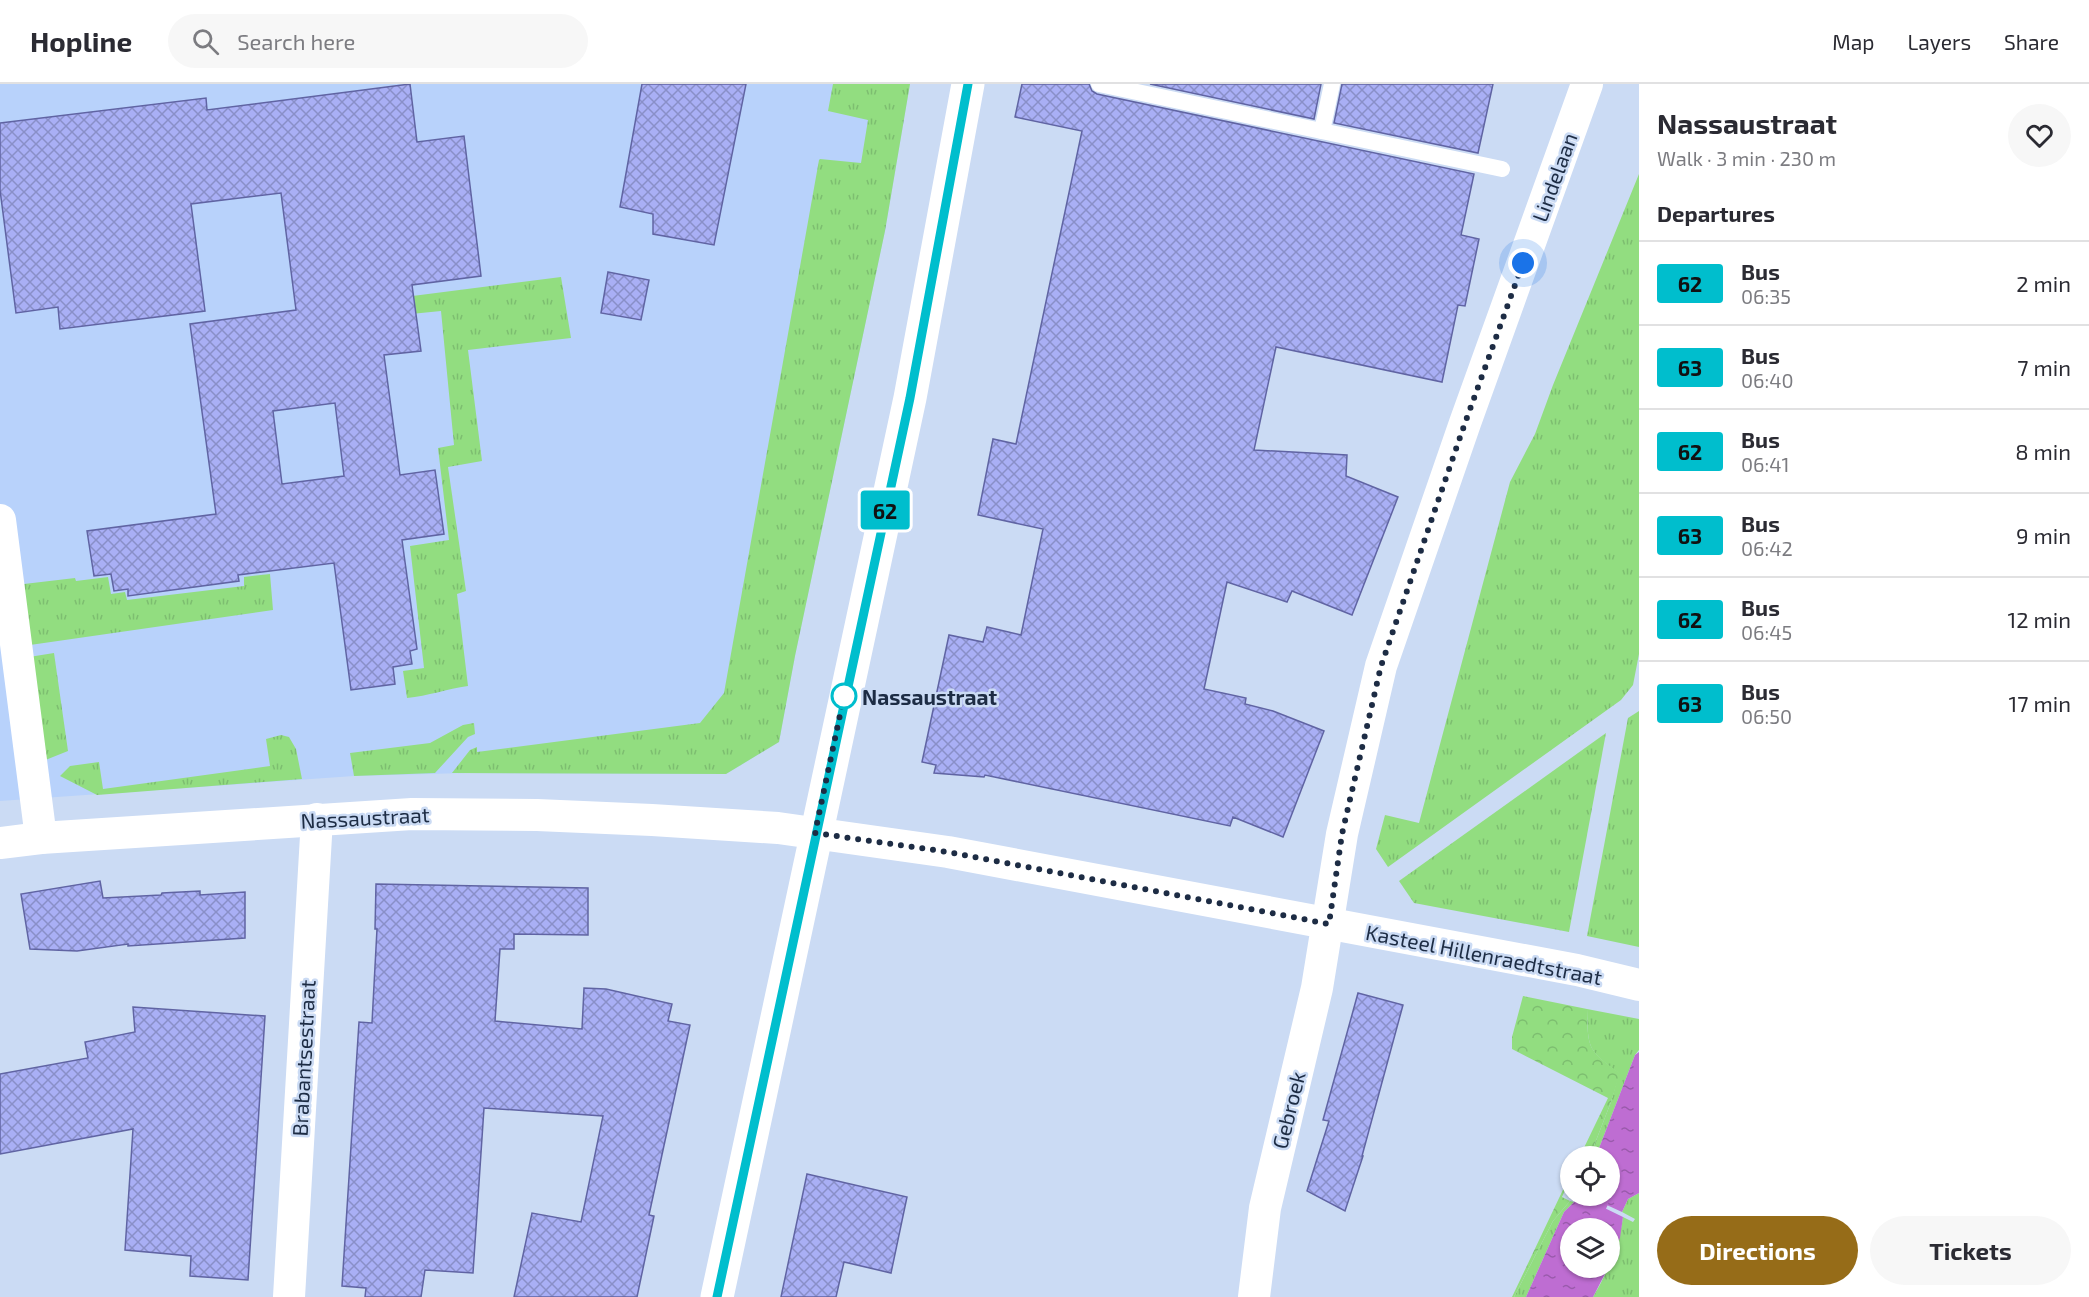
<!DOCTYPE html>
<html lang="en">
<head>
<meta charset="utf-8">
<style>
	body { margin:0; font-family:"Exo 2",sans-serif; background:#f7f7f7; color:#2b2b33; height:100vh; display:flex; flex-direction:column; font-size:22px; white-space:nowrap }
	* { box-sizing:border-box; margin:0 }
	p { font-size:20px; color:#7c7c81 }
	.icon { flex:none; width:33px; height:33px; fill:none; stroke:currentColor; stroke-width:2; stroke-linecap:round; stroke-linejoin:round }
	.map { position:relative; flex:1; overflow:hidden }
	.sheet { display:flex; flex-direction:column; background:#fff; width:450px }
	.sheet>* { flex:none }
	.badge { padding:0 12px; border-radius:4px; font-size:21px; line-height:39px }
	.controls { position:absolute; left:1560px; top:1062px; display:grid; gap:12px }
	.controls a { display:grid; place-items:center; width:60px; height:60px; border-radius:50%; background:#fff; box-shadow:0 2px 4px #0004; font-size:30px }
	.you { position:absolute; width:30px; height:30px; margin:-15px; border:4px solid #fff; border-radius:50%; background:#1a73e8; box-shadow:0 0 0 9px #1a73e833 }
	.map>.badge { position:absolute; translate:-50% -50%; box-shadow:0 0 0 3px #fff }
	h2 { padding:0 18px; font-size:22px; line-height:54px }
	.round { display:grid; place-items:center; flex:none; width:63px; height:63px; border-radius:32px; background:#f7f7f7 }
	.overview { display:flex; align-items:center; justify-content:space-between; height:102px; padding:0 18px }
	h1 { font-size:28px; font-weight:700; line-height:45px }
	.button { display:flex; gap:12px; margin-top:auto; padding:12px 18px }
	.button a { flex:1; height:69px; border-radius:36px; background:#966c18; color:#fff; font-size:24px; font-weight:700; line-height:69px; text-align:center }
	.button a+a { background:#f7f7f7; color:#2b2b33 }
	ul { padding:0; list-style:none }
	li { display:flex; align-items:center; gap:18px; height:84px; padding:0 18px; border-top:2px solid #e1e1e2 }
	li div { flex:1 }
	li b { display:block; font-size:22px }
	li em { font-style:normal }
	li .badge { min-width:66px; font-weight:700; text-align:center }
	header { display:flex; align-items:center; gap:36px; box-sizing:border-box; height:84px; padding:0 30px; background:#fff; border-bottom:2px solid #e1e1e2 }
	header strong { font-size:28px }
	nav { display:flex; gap:33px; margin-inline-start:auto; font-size:21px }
	.search { width:420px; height:54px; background:#f7f7f7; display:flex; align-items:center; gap:15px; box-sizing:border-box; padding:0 21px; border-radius:33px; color:#7c7c81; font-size:22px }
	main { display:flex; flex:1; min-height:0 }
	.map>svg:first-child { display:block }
</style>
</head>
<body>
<header>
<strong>Hopline</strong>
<div class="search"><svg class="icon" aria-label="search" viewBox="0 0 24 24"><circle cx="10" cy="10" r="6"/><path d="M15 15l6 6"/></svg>Search here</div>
<nav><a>Map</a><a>Layers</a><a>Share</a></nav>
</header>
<main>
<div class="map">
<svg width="1639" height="1213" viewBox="0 0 1639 1213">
	<defs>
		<pattern id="grass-tufts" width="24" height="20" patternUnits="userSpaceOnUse" patternTransform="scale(1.5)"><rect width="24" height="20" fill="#92dd80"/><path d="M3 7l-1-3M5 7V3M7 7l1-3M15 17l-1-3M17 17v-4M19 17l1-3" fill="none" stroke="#7dbe70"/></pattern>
		<pattern id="forest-crowns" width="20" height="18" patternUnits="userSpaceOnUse" patternTransform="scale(1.5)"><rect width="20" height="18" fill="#92dd80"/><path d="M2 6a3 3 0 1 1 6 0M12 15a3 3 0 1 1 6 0" fill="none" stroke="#7dbe70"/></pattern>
		<pattern id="water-ripples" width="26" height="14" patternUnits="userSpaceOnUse" patternTransform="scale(1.5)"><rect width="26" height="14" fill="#be6dd2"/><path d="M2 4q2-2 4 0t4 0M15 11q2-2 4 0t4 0" fill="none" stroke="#9a5aac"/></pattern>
		<pattern id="building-cross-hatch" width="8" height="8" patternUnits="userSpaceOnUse" patternTransform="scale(1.5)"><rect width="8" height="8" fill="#a9aff5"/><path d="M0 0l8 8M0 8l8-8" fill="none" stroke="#898fc8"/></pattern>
	</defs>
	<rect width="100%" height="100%" fill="#cbdbf4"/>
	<polygon fill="#b8d2fb" points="0,0 910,0 885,147 795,572 779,658 726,690 466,689 354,692 0,717"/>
	<g fill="url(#grass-tufts)">
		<polygon points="833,0 910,0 885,147 795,572 779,658 726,690 452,689 470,666 477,663 477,668 700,639 724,609 819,76 820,75 861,79 868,36 828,27"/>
		<polygon points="1639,90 1639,570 1633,601 1621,616 1388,783 1376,765 1385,731 1419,739 1510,398 1535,350 1553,301"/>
		<path d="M561,193L571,254L468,266L482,377L448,383L466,507L457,510L468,602C447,605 428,612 407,614L403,587L424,584L410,462L449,456L438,364L454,361L441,227L391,232L389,215Z"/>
		<polygon points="270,490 273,526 30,561 24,500 75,494 76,497 108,493 111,510 125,508 127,516 244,502 244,493"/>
		<polygon points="54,569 68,667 43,677 29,573"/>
		<polygon points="1639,627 1639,863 1587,852 1628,634"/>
		<polygon points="474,639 475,650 468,653 435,689 354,692 350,669 430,659 463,641"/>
		<polygon points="1606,649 1569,848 1414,819 1399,797"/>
		<polygon points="281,651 289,653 296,665 302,695 97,711 60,692 70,682 99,678 103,705 270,682 266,655"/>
		<path d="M1587,925L1639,935V966L1635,971L1596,1072H1590L1611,1018L1619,989C1587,966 1588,964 1587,925Z"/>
		<path d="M1639,1109V1213H1593C1608,1187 1619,1163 1623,1133L1633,1138L1635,1135L1622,1128L1628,1115Z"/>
		<polygon points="1570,1117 1574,1118 1564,1128 1526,1213 1514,1213 1553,1137"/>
	</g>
	<g fill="url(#forest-crowns)">
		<path d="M1523,912L1587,925C1588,964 1587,966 1620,989L1611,1018L1590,1072H1580L1608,1014L1512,965V953Z"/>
		<polygon points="1570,1091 1570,1095 1562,1113 1570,1117 1553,1137 1514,1213 1512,1213"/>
	</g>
	<g fill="url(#water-ripples)">
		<polygon points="1639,968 1639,1109 1628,1115 1622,1128 1587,1112 1610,1112 1610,1072 1596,1072 1635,971"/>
		<polygon points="1580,1112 1623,1133 1620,1154 1610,1179 1610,1144 1570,1144 1570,1184 1608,1184 1593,1213 1526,1213 1564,1128"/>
	</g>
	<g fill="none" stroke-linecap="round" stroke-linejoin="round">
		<polyline stroke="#be6dd2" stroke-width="12" points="1591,1144 1605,1112"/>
	</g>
	<g fill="url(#building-cross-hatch)" stroke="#6064a3" stroke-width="1.5" fill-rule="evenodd">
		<path d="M410,0L417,58L464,52L481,192L412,201L421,267L384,271L400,391L435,386L444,450L402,456L417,565L410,567L412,580L393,583L395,600L351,606L334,479L238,491L239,497L128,512V505L114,507L111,490L94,492L87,447L216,430L190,240L296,226L281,109L191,120L205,227L60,245L58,223L16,229L0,106V39L206,14L207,26ZM335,319L344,392L282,400L273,327Z"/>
		<polygon points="642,0 746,0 714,161 653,150 653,130 620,123"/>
		<polygon points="1022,0 1089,0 1092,7 1097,10 1474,90 1461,151 1479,155 1465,222 1458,221 1442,298 1276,263 1254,366 1347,371 1346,392 1398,413 1352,531 1292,507 1287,518 1227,498 1204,605 1246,614 1245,620 1273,627 1324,647 1283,753 1233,733 1230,742 985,691 984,693 934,689 936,681 922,678 949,551 983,558 987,543 1021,551 1043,445 978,431 993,355 1016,360 1082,47 1015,33"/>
		<polygon points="1150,0 1321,0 1314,35"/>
		<polygon points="1342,0 1493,0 1478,69 1334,39"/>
		<polygon points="608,188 649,196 641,236 601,229"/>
		<polygon points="100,797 103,814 161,811 162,809 200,807 200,811 245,808 245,854 128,862 128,860 77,867 30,865 21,810"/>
		<polygon points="376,800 588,804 588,851 514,850 514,865 500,865 495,937 582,945 584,904 606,905 672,920 668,937 690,941 649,1131 654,1132 637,1213 514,1213 532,1129 581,1138 603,1032 484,1024 473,1189 425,1186 421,1213 365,1213 366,1204 342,1202 359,938 372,939 377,845 375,845"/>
		<polygon points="1358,909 1403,921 1362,1072 1363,1072 1345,1127 1307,1107 1329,1037 1323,1036"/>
		<polygon points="133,923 265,932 248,1196 190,1192 191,1172 125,1166 133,1045 0,1070 0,990 88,974 85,958 135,948"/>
		<polygon points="807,1090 907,1113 891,1189 844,1178 836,1213 781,1213"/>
	</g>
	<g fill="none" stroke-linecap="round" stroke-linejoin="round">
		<g stroke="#fff" stroke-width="16">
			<polyline points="1099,0 1502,85"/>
			<polyline points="1322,47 1332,0"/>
		</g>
		<g stroke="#fff" stroke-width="32">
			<polyline points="0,436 41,754"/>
			<polyline points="0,759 41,754 412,730 537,731 652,736 778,744 948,768 1577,886 1639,901"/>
			<polyline points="289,1213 317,735"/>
			<polyline points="1254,1213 1265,1124 1317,904 1342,750 1381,582 1465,339 1587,0"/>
		</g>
		<polyline stroke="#fff" stroke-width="33" points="717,1213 910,314 968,0"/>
	</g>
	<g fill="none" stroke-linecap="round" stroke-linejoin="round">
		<g stroke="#fff" stroke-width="14">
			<polyline id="line" points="717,1213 910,314 968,0"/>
		</g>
		<use href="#line" stroke="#00becd" stroke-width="9"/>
		<polyline stroke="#1d2c44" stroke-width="6" stroke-dasharray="0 10.8" points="844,612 815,749 948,768 1329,840 1342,750 1381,582 1465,339 1523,179"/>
	</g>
	<circle fill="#fff" stroke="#00becd" stroke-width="3" cx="844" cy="612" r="12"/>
	<g text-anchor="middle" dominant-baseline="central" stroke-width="5" stroke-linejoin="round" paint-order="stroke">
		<g font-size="21" fill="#1d2c44" stroke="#cbdbf4">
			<text transform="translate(1554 93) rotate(-70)">Lindelaan</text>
			<text transform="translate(365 733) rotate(-3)">Nassaustraat</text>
			<text transform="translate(1484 870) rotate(11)">Kasteel Hillenraedtstraat</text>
			<text transform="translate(303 974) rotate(-87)">Brabantsestraat</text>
			<text transform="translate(1288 1026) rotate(-76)">Gebroek</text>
		</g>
		<g font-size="21" font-weight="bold" fill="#1d2c44" stroke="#cbdbf4" text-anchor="start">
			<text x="862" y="612">Nassaustraat</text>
		</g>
	</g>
</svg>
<div class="controls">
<a><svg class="icon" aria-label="locate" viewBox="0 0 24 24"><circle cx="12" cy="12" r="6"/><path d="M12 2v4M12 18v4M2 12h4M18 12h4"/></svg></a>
<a><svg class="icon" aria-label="layers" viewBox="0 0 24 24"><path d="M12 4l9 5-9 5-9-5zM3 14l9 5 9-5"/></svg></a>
</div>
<div class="you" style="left:1523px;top:179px"></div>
<b class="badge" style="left:885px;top:426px;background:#00becd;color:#111">62</b>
</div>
<section class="sheet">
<div class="overview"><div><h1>Nassaustraat</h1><p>Walk · 3 min · 230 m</p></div><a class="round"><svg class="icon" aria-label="heart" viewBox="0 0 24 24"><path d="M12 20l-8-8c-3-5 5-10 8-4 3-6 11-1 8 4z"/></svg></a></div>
<h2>Departures</h2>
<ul>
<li><span class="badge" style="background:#00becd;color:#111">62</span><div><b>Bus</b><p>06:35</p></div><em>2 min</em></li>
<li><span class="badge" style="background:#00becd;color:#111">63</span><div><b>Bus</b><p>06:40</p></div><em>7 min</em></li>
<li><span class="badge" style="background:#00becd;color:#111">62</span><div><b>Bus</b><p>06:41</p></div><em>8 min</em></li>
<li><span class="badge" style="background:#00becd;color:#111">63</span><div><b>Bus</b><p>06:42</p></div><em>9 min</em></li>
<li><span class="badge" style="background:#00becd;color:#111">62</span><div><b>Bus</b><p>06:45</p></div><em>12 min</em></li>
<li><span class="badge" style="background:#00becd;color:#111">63</span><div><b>Bus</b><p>06:50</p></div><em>17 min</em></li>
</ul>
<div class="button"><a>Directions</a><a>Tickets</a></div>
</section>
</main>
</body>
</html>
